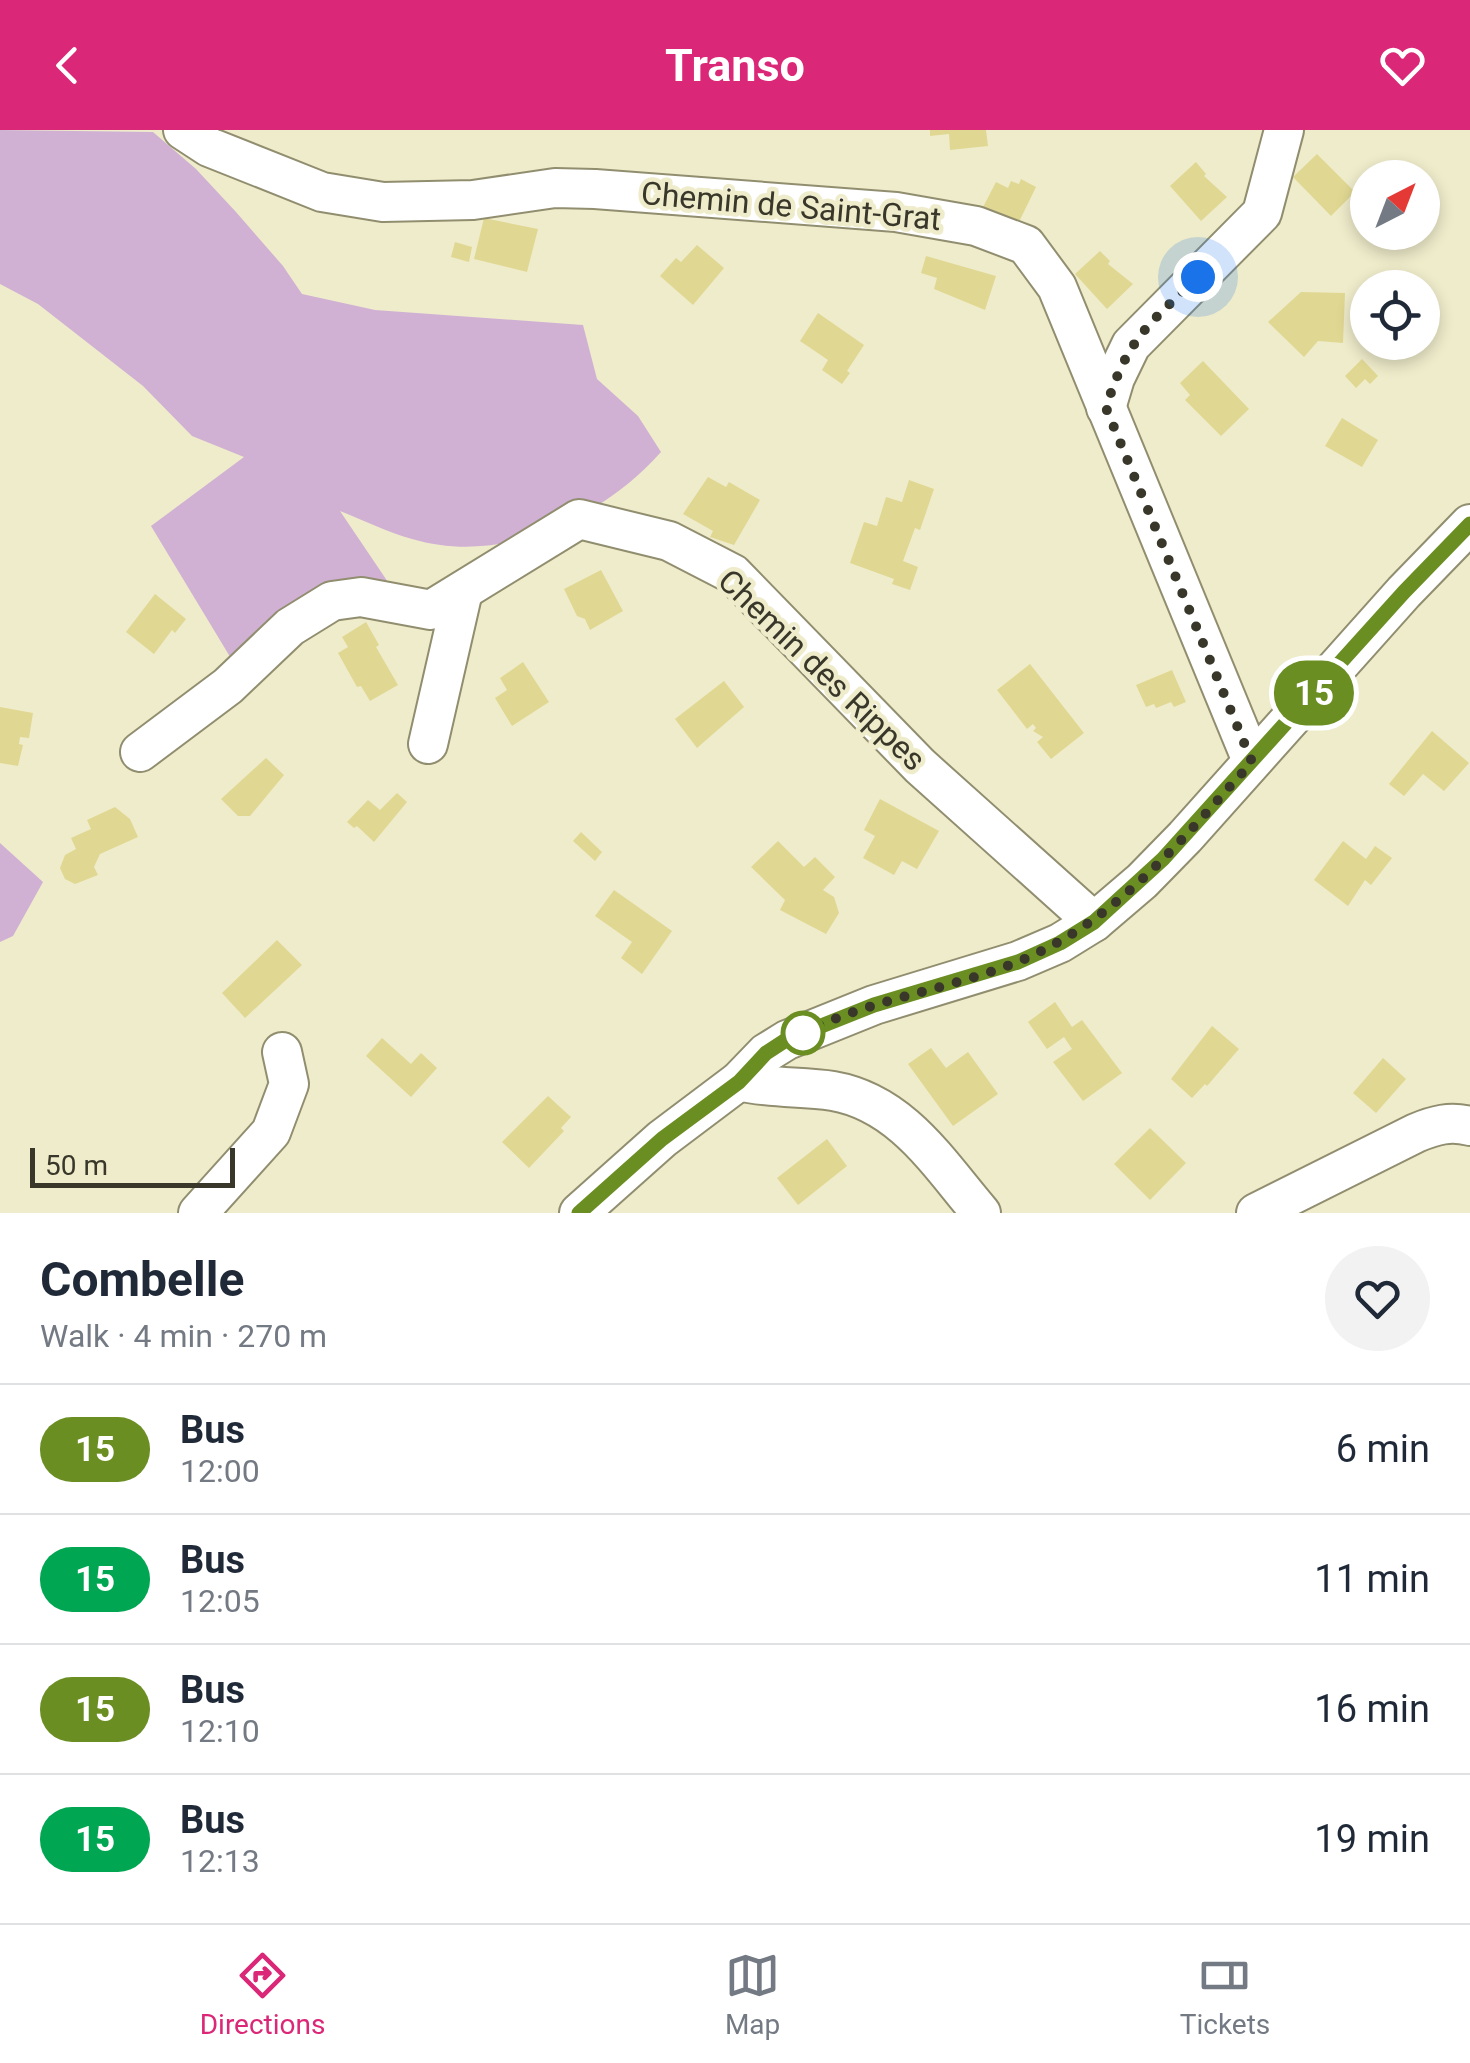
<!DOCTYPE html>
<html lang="en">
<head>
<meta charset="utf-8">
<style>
	body { margin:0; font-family:Roboto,sans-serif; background:#f2f2f3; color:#1f2937; height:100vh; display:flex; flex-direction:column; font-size:38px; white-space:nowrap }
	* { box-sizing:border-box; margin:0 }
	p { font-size:32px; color:#747a83 }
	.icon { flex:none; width:55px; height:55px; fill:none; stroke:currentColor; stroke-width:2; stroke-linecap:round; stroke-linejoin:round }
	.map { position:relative; height:1083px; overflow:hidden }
	.side { display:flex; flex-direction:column; background:#fff; flex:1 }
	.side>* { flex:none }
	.badge { padding:0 20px; border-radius:32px; font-size:35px; line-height:65px }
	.needle { width:65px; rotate:42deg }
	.buttons { position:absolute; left:1350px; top:30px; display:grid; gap:20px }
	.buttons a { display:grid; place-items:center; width:90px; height:90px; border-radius:50%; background:#fff; box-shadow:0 5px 15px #0003; font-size:50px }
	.scale { position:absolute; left:30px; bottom:25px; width:205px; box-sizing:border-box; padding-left:10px; border:5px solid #38372a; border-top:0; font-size:28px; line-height:35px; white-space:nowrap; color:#38372a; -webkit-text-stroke:8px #efeccb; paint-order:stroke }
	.you { position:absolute; width:50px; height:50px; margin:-25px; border:8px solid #fff; border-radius:50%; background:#1a73e8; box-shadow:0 0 0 15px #1a73e833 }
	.map>.badge { position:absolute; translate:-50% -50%; box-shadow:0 0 0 5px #fff }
	.round { display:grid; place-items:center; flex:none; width:105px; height:105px; border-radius:52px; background:#f2f2f3 }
	.overview { display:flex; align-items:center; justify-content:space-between; height:170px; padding:0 40px }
	h1 { font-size:48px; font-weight:700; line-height:75px }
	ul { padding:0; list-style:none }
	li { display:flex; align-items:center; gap:30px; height:130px; padding:0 40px; border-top:2px solid #e0e1e3 }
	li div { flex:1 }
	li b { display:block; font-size:38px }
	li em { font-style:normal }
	li .badge { min-width:110px; font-weight:700; text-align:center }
	header { display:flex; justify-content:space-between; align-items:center; height:130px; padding:0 40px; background:#db2777; color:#fff; font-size:45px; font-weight:700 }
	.tab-bar { display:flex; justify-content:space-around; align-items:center; height:140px; border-top:2px solid #e0e1e3; background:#fff; font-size:28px; color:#747a83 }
	.tab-bar a { display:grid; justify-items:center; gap:5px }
	.tab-bar .current { color:#db2777 }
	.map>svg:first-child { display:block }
</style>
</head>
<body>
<header><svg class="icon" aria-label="back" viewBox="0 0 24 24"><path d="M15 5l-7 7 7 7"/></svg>Transo<svg class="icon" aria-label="heart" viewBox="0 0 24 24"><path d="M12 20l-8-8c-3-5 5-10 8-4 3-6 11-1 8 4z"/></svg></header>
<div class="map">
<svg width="1470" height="1083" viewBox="0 0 1470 1083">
	<rect width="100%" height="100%" fill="#efeccb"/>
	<g fill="#d0b1d3">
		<path d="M0,0L153,2L196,39L236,82L283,136L302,164L375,180L583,195L597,249L638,286L661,322C601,389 503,436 412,409C387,402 363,390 340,381L394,461L235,535L151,396L244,327L192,306L143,256L38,174L0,154Z"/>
		<polygon points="0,713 43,752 13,806 0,812"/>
	</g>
	<g fill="#e0d892">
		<polygon points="930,0 986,0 988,16 950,20 949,4 930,6"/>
		<polygon points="1317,24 1355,62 1331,86 1293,47"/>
		<polygon points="1196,32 1206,44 1204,46 1227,67 1201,91 1170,56"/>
		<polygon points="1021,49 1036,57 1016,98 981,81 996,52 1008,58 1011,51 1019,54"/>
		<polygon points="484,88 538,99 527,142 474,129"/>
		<polygon points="455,112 472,117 469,132 451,127"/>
		<polygon points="697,115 724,138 693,175 660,146 676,128 681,132"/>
		<polygon points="1100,121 1110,131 1108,134 1133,154 1107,179 1075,144"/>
		<polygon points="926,126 996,146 985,180 934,159 937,148 921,143"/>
		<polygon points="1301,162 1345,163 1343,213 1318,211 1304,227 1268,192"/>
		<polygon points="818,183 864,215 847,241 850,243 842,254 822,240 828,230 800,211"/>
		<polygon points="1362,229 1378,246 1370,254 1365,249 1356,258 1345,246"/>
		<polygon points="1203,231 1249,279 1221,306 1185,270 1190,265 1180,253"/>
		<polygon points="1342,288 1378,310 1362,337 1325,316"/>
		<polygon points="708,347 726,357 729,352 760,370 734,415 710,407 713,401 683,384"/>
		<polygon points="909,350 934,359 920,400 915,398 903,431 918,437 910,460 892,454 894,449 850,433 864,392 877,396 886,367 902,372"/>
		<polygon points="601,440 623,481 590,500 585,489 577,486 564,459"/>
		<polygon points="155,464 186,489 175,503 172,500 154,524 126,502"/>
		<polygon points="366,492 379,515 376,517 398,555 370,571 361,556 357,557 338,523 348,517 342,507"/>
		<polygon points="523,532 549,572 512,596 495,568 507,560 500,548"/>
		<polygon points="1030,534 1084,603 1051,629 1037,612 1043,607 1033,601 1036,598 1033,594 1027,599 997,560"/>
		<polygon points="1172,540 1186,572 1174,577 1171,572 1156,578 1154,574 1146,577 1136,555"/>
		<polygon points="724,551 744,577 697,618 675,589"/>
		<polygon points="0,577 33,583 29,608 20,607 19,614 23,615 18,636 0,633"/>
		<polygon points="1432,601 1469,633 1444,661 1423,644 1404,666 1389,654"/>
		<polygon points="266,628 284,645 250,686 238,686 221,669"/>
		<polygon points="397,663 407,672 374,712 357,696 354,698 347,692 368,670 380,680"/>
		<polygon points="880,669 939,701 917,739 902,731 894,745 863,728 875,706 864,700"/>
		<polygon points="115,677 130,689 138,707 100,724 94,737 98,745 75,754 65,749 60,738 65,725 76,719 71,708 91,699 87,690"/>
		<polygon points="581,702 602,722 595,731 573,711"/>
		<polygon points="778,711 804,737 815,727 835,747 823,760 834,767 839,783 826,804 780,780 785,770 751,737"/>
		<polygon points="1343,711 1366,729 1375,716 1392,728 1371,755 1365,750 1348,776 1314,750"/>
		<polygon points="614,760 672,801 642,844 621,828 632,812 595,786"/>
		<polygon points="277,810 302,835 245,888 222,863"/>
		<polygon points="1055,872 1072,897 1082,890 1122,943 1083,971 1053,932 1072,919 1064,907 1047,919 1028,892"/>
		<polygon points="1212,896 1239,919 1207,956 1205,954 1192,968 1171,949"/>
		<polygon points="382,908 411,934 421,923 437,938 411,967 366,926"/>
		<polygon points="931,918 946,938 968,922 998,964 953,996 908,934"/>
		<polygon points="1383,928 1406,949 1376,983 1353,963"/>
		<polygon points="548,966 571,987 561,998 564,1001 529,1038 502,1012"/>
		<polygon points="1150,998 1186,1033 1150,1070 1114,1034"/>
		<polygon points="827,1009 847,1036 798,1075 777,1048"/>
	</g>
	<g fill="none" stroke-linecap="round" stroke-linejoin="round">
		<g stroke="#918e70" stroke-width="42">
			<g id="minor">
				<polyline points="183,0 209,17 322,62 383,72 473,70 555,58 595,59 896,82 976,96 1026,115 1057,157 1252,631"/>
				<polyline points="1106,278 1115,248 1131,215 1262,83 1284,0"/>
				<polyline points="428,614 463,461"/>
				<polyline points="140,622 228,556 290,497 332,471 361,467 431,480 579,389 669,411 733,444 920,636 1094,792"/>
				<path d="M739,951C770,959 802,956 833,961C902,973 939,1034 981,1083"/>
				<polyline points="198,1083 271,1002 289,954 282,922"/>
				<polyline points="579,1083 662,1009 739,951 766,923 787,910 874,875 1018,831 1060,813 1094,792 1142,751 1185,707 1404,462 1470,394"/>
				<path d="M1256,1083L1416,1003C1435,995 1450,991 1470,996"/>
			</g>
		</g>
		<use href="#minor" stroke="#fff" stroke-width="38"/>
	</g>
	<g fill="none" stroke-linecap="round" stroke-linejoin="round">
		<g stroke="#fff" stroke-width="22">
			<polyline id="line" points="579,1083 662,1009 739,952 766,923 786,910 874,875 1018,832 1060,813 1094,792 1163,729 1404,462 1470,394"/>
		</g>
		<use href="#line" stroke="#6b8e23" stroke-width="15"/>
		<path stroke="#38372a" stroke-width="10" stroke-dasharray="0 18" d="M803,903C872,868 951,860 1022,830C1119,789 1183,708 1252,632L1106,278C1127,209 1148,195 1198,147"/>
	</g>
	<circle fill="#fff" stroke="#6b8e23" stroke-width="5" cx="803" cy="903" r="20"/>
	<g text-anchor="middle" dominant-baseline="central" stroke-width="9" stroke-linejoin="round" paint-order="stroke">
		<g font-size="32" fill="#38372a" stroke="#efeccb">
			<text transform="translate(791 76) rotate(5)">Chemin de Saint-Grat</text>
			<text transform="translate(822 540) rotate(44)">Chemin des Rippes</text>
		</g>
	</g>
</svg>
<div class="buttons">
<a><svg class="needle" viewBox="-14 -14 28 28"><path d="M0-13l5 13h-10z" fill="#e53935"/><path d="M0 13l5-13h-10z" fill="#747a83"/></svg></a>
<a><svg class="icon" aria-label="locate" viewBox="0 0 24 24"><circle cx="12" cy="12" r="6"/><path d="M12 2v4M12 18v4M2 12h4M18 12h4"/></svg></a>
</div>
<div class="scale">50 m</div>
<div class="you" style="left:1198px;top:147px"></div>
<b class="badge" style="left:1314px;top:563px;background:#6b8e23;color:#fff">15</b>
</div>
<section class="side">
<div class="overview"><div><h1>Combelle</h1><p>Walk · 4 min · 270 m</p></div><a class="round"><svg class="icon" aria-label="heart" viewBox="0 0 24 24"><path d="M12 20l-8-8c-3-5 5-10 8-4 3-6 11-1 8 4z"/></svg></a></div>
<ul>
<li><span class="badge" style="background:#6b8e23;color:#fff">15</span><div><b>Bus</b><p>12:00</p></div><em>6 min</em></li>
<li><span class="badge" style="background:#00a651;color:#fff">15</span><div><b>Bus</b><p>12:05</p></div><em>11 min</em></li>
<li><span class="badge" style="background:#6b8e23;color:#fff">15</span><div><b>Bus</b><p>12:10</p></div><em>16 min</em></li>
<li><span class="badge" style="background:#00a651;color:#fff">15</span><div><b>Bus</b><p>12:13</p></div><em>19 min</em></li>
</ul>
</section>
<nav class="tab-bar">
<a class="current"><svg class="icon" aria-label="directions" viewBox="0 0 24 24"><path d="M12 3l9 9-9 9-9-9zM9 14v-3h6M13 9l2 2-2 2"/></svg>Directions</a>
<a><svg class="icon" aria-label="map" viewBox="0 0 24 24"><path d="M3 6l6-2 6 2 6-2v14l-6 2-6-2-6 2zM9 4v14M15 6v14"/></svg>Map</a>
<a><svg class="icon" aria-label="tickets" viewBox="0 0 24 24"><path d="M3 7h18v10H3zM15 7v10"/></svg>Tickets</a>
</nav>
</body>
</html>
